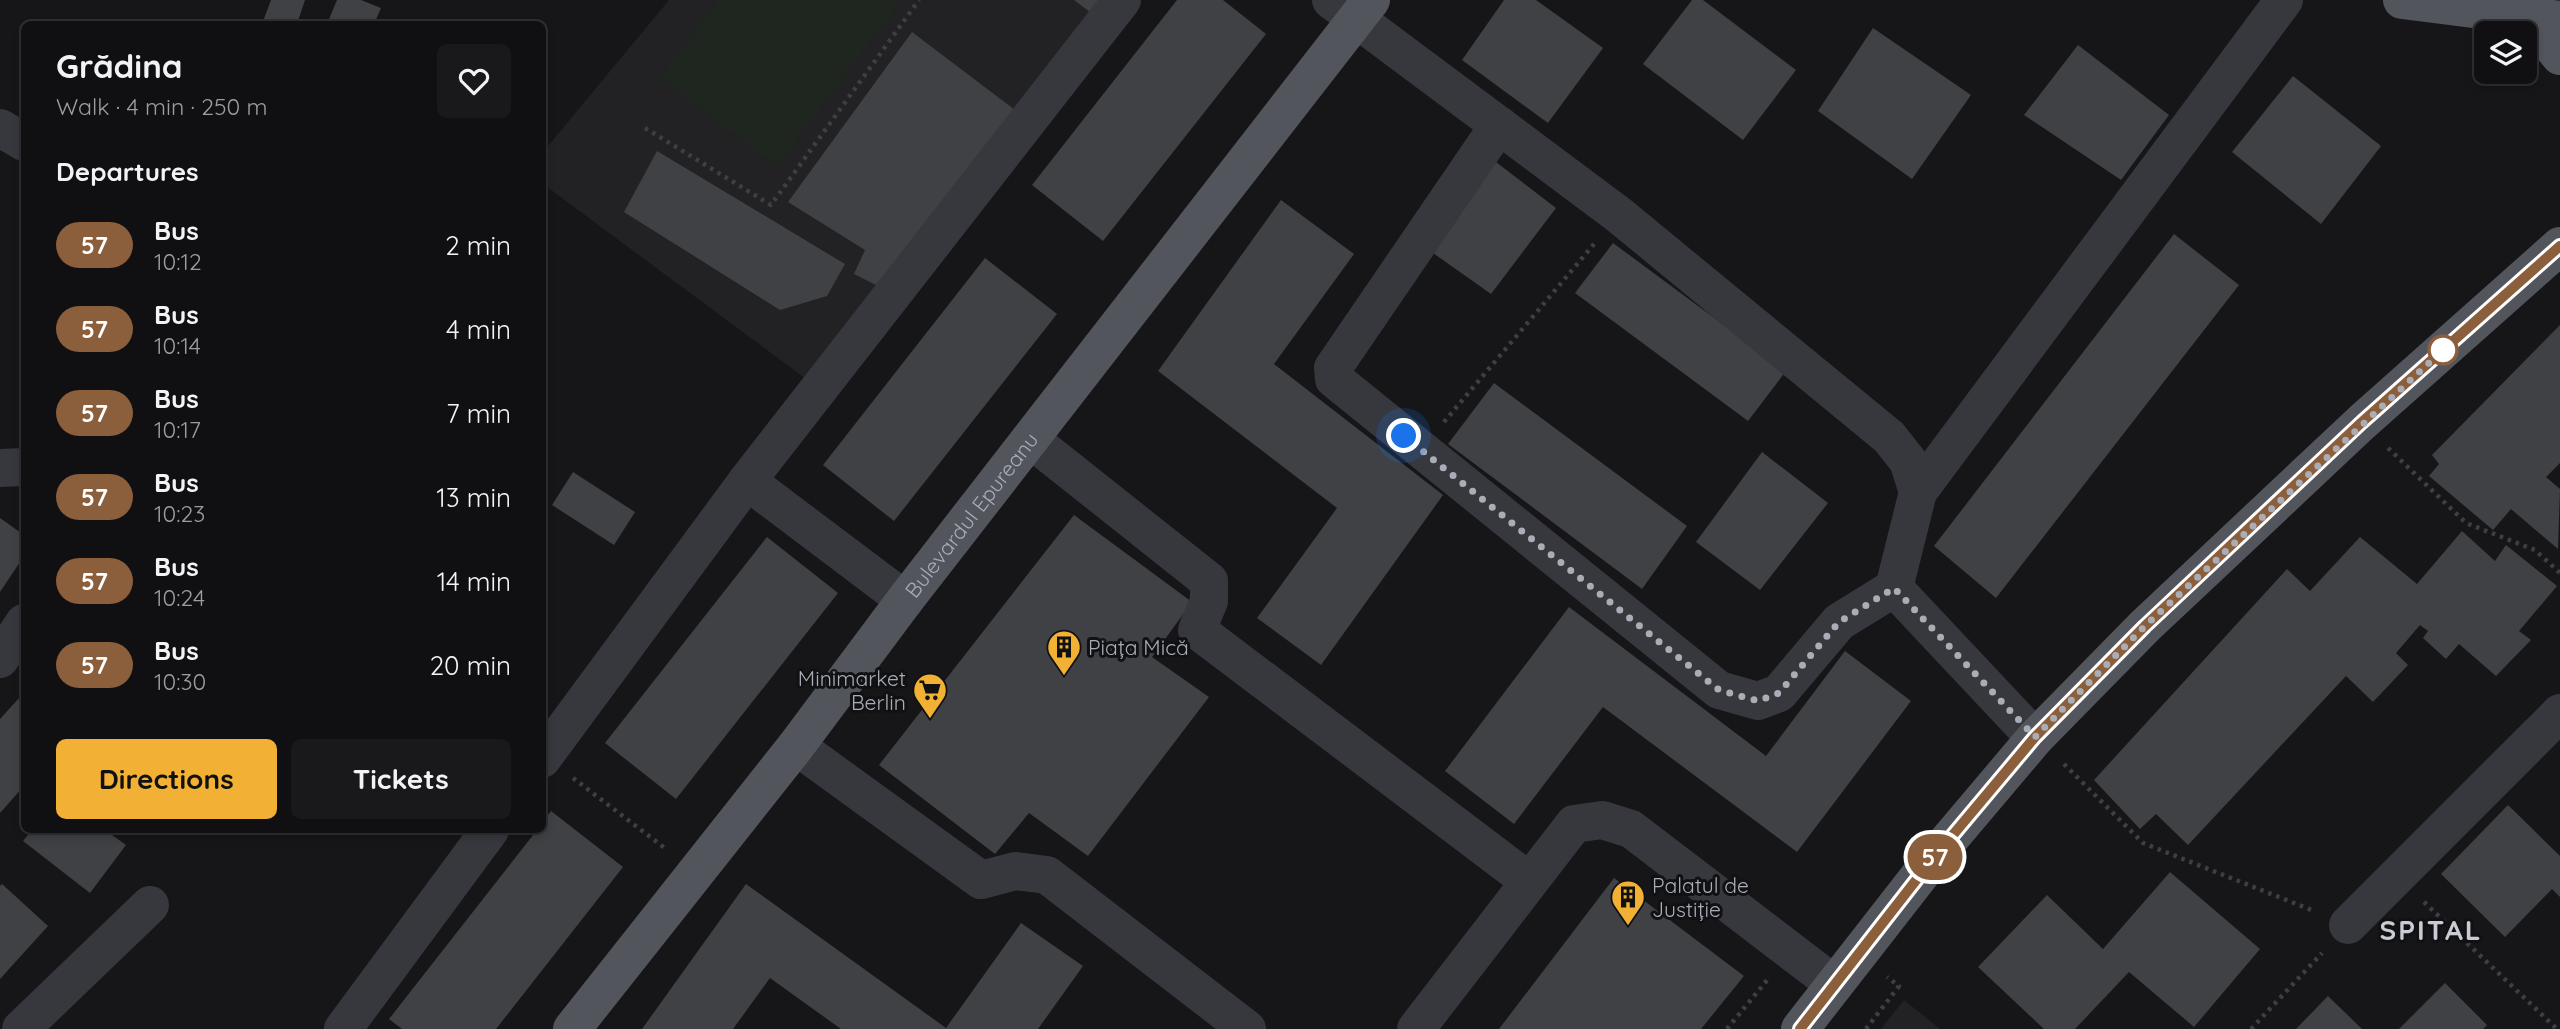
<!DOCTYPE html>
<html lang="en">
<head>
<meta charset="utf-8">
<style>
	body { margin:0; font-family:Quicksand,sans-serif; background:#19191b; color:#f1f3f6; height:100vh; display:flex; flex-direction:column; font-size:26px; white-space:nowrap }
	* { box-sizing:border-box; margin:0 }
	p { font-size:23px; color:#9c9d9f }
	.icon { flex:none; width:38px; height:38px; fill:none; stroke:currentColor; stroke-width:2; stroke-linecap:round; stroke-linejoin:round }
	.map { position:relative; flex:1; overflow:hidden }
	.details { position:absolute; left:21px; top:21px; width:525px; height:812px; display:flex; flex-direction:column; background:#101012; border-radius:10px; box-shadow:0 4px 10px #0003,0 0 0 2px #303032 }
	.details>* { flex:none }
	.badge { padding:0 14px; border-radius:23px; font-size:24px; line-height:46px }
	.buttons { position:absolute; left:2474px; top:21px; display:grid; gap:14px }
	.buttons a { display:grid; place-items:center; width:63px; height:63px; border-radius:10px; background:#101012; box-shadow:0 4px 10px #0003,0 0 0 2px #303032; font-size:35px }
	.you { position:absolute; width:35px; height:35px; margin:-18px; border:5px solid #fff; border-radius:50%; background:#1a73e8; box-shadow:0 0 0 10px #1a73e833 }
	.map>.badge { position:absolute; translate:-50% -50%; box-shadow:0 0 0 4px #fff }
	h2 { padding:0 35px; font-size:26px; line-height:63px }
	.round { display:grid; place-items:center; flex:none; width:74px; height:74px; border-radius:10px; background:#19191b }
	.headline { display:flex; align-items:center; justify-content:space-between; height:119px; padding:0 35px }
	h1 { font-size:33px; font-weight:800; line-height:52px }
	.button { display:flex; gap:14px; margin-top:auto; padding:14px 35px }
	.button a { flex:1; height:80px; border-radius:10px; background:#f2b134; color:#111; font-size:28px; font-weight:800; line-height:80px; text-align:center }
	.button a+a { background:#19191b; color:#f1f3f6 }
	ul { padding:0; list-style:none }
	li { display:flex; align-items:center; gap:21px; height:84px; padding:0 35px }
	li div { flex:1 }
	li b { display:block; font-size:26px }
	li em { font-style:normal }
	li .badge { min-width:77px; font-weight:700; text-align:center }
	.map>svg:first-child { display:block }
</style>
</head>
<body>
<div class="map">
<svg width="2560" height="1029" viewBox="0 0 2560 1029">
	<rect width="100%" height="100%" fill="#161618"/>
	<g fill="#222225">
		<polygon points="669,0 1128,0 833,399 543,184 543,152"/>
		<polygon points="1904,1000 1940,1029 1881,1029"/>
	</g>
	<polygon fill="#1e261f" points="718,0 901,0 777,166 659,78"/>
	<g fill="#404145">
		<polygon points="271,0 305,0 297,24 262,24"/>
		<polygon points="337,0 361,0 381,8 374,24 327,24"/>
		<polygon points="1074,0 1105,0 1094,15"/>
		<polygon points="1177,0 1223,0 1266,34 1103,241 1032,185"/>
		<polygon points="1504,0 1536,0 1603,48 1548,123 1462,60"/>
		<polygon points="1692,0 1703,0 1796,70 1743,140 1643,64"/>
		<polygon points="1873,28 1971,95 1912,179 1818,111"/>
		<polygon points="912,32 1015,110 882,288 854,274 865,250 788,202"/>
		<polygon points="2078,45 2169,115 2121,180 2024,115"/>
		<polygon points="2293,76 2381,146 2321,224 2232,152"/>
		<polygon points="657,151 845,264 827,296 780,310 624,212"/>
		<polygon points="1496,162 1556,208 1491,294 1426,248"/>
		<polygon points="1281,200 1354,254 1274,364 1443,495 1321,665 1257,618 1337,508 1158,371"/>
		<polygon points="2174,234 2239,285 1996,598 1934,546"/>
		<polygon points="1613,243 1786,371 1748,421 1575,293"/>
		<polygon points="985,258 1057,314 894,521 823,465"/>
		<polygon points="2560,325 2560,463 2546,477 2560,489 2558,549 2511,509 2493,530 2429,476 2439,464 2432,455"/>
		<polygon points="1494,383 1687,526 1642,589 1448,444"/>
		<polygon points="1762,452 1828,503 1760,590 1696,542"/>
		<polygon points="573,472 635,512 614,545 552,505"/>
		<polygon points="1074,515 1192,602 1152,657 1209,697 1088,856 1029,813 995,854 879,765"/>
		<polygon points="0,518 24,535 24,556 0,592"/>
		<polygon points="2462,531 2495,561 2506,545 2557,586 2519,631 2531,640 2496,676 2459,644 2446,659 2423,638 2428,631 2420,625 2396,653 2408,665 2373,702 2346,676 2188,845 2156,814 2140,829 2094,780 2287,569 2310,591 2360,537 2417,584"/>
		<polygon points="767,537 838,593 676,799 605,743"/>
		<polygon points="1569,607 1766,756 1845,651 1911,701 1797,852 1603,707 1514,824 1445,771"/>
		<polygon points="21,696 24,699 24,786 0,813 0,719"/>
		<polygon points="2508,805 2560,856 2560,897 2552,889 2505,937 2441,874"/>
		<polygon points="551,811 623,867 496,1029 402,1029 389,1019 537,830 542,830 542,823"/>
		<polygon points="32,830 105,830 126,845 90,893 23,841"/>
		<polygon points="2170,872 2260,949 2194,1027 2129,972 2075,1029 2044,1029 1978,967 2047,895 2103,949"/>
		<polygon points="1614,878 1744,976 1701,1029 1499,1029"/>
		<polygon points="2,884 48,926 0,979 0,886"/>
		<polygon points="746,884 946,1028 1021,923 1083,966 1038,1029 841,1029 770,978 733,1029 642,1029"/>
		<polygon points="2445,983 2487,1025 2483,1029 2399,1029"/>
		<polygon points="2328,996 2362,1029 2296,1029"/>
	</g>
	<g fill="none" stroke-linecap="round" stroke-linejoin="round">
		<g stroke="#3d3f44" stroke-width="4.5" stroke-dasharray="3.5 5" stroke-linecap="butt">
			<polyline points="645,128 771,205 919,0"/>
			<polyline points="1444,422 1594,244"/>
			<polyline points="2388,448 2466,523 2535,550 2560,573"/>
			<polyline points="2064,764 2143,843 2314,911"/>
			<polyline points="573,778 666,849"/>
			<polyline points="2424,902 2557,1029"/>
			<polyline points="1727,1029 1768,979"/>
			<polyline points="1866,1029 1899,986 1887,977"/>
			<polyline points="2251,1029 2322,953"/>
		</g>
		<g stroke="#37383d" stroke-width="38">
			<polyline points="1331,0 1619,215 1889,437 1908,461 1918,492 1894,588 2035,738"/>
			<polyline points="1499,125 1333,368 1334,379 1719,690 1758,701 1779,693 1839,622 1894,588"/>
			<polyline points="0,128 24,142"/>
			<polyline points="1030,439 1209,581 1209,601 1197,630 1529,881"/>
			<polyline points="0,468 24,467"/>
			<polyline points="747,481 905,600"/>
			<polyline points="1918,492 2284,0"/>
			<polyline points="0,659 24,623"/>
			<polyline points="796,746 981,880 1016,871 1047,875 1247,1029"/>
			<polyline points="542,759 747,481 1122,0"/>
			<polyline points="2348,925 2560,713"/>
			<polyline points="21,1029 150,905"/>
			<polyline points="343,1029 490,830"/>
			<polyline points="1416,1029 1574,824 1602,820 1631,829 1834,984"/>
		</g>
		<g stroke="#53555c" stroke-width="38">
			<polyline points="2402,0 2560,20"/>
			<polyline points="2527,15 2560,56"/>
			<path id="s1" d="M572,1029L796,746L905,600L1371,0"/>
			<polyline points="1800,1029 1931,861 2035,738 2145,626 2362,422 2560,246"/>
		</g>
	</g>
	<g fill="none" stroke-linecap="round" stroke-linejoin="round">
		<g stroke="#fff" stroke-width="16">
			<polyline id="line" points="1800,1029 1931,861 2035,737 2145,626 2362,422 2560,246"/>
		</g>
		<use href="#line" stroke="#8b5e3c" stroke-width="10"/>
		<polyline stroke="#a8adb8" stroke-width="7" stroke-dasharray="0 12.6" points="1404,436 1719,690 1758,701 1779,693 1839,622 1894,588 2035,737 2145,626 2443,350"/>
	</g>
	<defs>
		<g id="building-pin" transform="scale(1.75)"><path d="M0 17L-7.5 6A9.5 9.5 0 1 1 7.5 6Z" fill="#f2b134" stroke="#111113"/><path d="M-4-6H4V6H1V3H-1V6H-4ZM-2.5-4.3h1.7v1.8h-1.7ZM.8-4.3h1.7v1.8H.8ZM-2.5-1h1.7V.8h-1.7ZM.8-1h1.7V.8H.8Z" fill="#111"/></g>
		<g id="supermarket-pin" transform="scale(1.75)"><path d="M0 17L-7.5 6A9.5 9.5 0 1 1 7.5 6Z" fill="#f2b134" stroke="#111113"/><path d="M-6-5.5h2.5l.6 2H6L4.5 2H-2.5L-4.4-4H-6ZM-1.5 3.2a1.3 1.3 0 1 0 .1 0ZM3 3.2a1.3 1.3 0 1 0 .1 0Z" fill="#111"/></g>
	</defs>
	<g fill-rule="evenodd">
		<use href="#building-pin" x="1064" y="647"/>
		<use href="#supermarket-pin" x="930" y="690"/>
		<use href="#building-pin" x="1628" y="897"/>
	</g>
	<circle fill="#fff" stroke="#8b5e3c" stroke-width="3.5" cx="2443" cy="350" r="14"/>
	<g text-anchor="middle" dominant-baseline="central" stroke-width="6" stroke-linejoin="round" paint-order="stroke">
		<g font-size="21" fill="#a8adb8" stroke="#111113">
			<text stroke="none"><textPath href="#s1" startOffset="651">Bulevardul Epureanu</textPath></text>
		</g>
		<g font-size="21" fill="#a8adb8" stroke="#111113" text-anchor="start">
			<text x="1088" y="647">Piața Mică</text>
			<text x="906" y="678" text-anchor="end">Minimarket<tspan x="906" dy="24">Berlin</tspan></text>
			<text x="1652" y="885">Palatul de<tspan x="1652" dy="24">Justiție</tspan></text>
		</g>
		<g font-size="28" font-weight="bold" letter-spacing="2" fill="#c9ccd4" stroke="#111113">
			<text x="2431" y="929">SPITAL</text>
		</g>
	</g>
</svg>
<div class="buttons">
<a><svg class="icon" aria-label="layers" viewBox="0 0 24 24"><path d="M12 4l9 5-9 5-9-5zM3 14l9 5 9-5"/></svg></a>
</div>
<div class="you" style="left:1404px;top:436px"></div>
<b class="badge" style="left:1935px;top:857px;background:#8b5e3c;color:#fff">57</b>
<section class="details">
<div class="headline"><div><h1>Grădina</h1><p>Walk · 4 min · 250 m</p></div><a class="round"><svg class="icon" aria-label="heart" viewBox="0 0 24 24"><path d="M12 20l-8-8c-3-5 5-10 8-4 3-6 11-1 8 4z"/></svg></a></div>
<h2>Departures</h2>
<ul>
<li><span class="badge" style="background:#8b5e3c;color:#fff">57</span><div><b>Bus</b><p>10:12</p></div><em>2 min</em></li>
<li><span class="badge" style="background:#8b5e3c;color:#fff">57</span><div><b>Bus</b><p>10:14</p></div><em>4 min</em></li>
<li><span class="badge" style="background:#8b5e3c;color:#fff">57</span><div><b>Bus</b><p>10:17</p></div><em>7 min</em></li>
<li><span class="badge" style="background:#8b5e3c;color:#fff">57</span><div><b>Bus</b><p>10:23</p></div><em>13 min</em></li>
<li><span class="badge" style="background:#8b5e3c;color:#fff">57</span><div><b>Bus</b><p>10:24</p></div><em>14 min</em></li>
<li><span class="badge" style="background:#8b5e3c;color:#fff">57</span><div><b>Bus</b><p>10:30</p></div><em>20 min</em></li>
</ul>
<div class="button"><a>Directions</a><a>Tickets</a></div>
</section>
</div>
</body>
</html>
